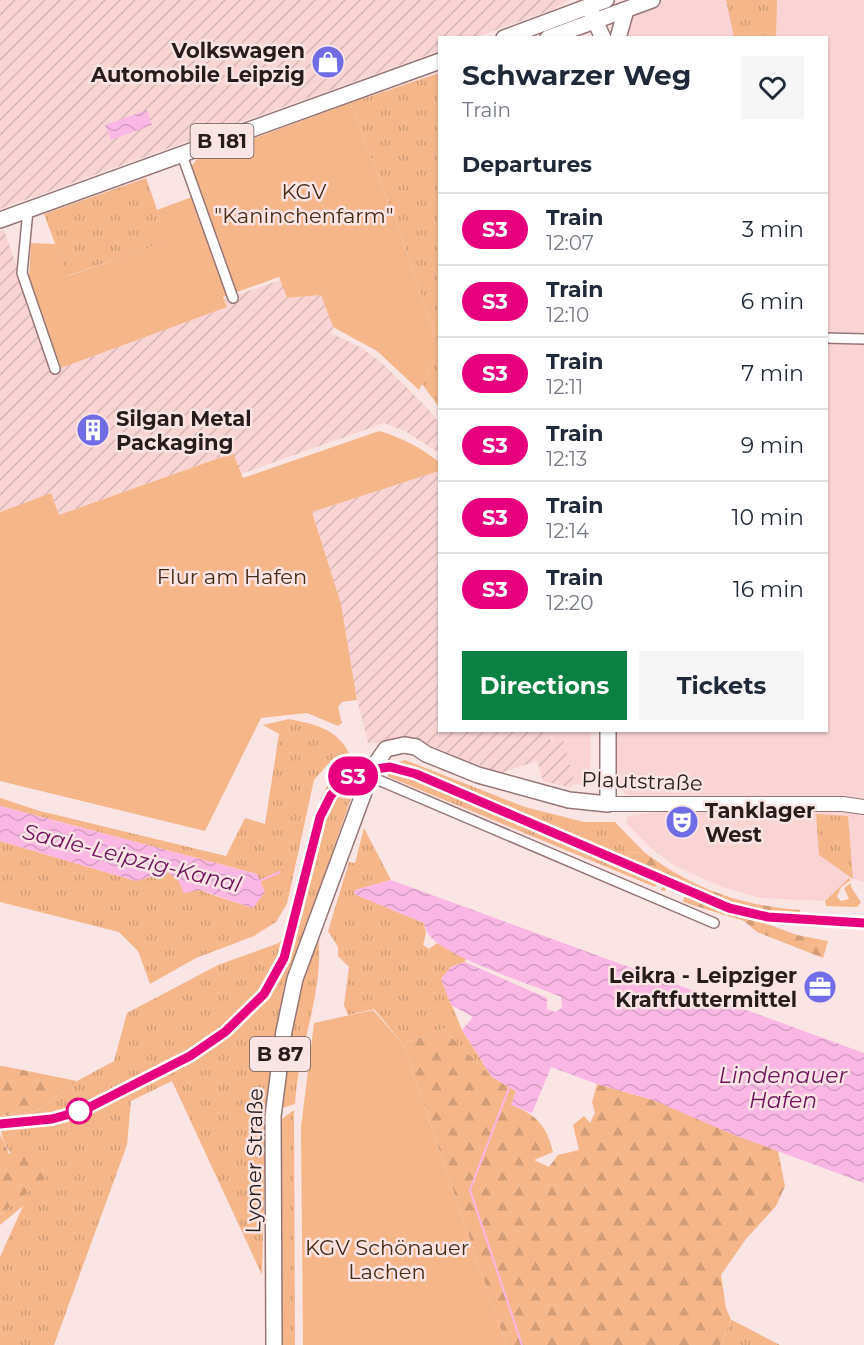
<!DOCTYPE html>
<html lang="en">
<head>
<meta charset="utf-8">
<style>
	body { margin:0; font-family:Montserrat,sans-serif; background:#f6f6f7; color:#1f2937; height:100vh; display:flex; flex-direction:column; font-size:22px; white-space:nowrap }
	* { box-sizing:border-box; margin:0 }
	p { font-size:20px; color:#747a83 }
	.icon { flex:none; width:33px; height:33px; fill:none; stroke:currentColor; stroke-width:2; stroke-linecap:round; stroke-linejoin:round }
	.map { position:relative; flex:1; overflow:hidden }
	.sheet { position:absolute; left:438px; top:36px; width:390px; height:696px; display:flex; flex-direction:column; background:#fff; border-radius:0px; box-shadow:0 2px 4px #0004 }
	.sheet>* { flex:none }
	.badge { padding:0 12px; border-radius:20px; font-size:21px; line-height:39px }
	.map>.badge { position:absolute; translate:-50% -50%; box-shadow:0 0 0 3px #fff }
	h2 { padding:0 24px; font-size:22px; line-height:54px }
	.round { display:grid; place-items:center; flex:none; width:63px; height:63px; border-radius:0px; background:#f6f6f7 }
	.headline { display:flex; align-items:center; justify-content:space-between; height:102px; padding:0 24px }
	h1 { font-size:28px; font-weight:700; line-height:45px }
	.action { display:flex; gap:12px; margin-top:auto; padding:12px 24px }
	.action a { flex:1; height:69px; border-radius:0px; background:#0b8043; color:#fff; font-size:24px; font-weight:700; line-height:69px; text-align:center }
	.action a+a { background:#f6f6f7; color:#1f2937 }
	ul { padding:0; list-style:none }
	li { display:flex; align-items:center; gap:18px; height:72px; padding:0 24px; border-top:2px solid #e0e1e3 }
	li div { flex:1 }
	li b { display:block; font-size:22px }
	li em { font-style:normal }
	li .badge { min-width:66px; font-weight:700; text-align:center }
	.map>svg:first-child { display:block }
</style>
</head>
<body>
<div class="map">
<svg width="864" height="1345" viewBox="0 0 864 1345">
	<defs>
		<pattern id="industrial-furrows" width="10" height="10" patternUnits="userSpaceOnUse" patternTransform="scale(1.5)"><rect width="10" height="10" fill="#fad4d4"/><path d="M-1 1l2-2M0 10L10 0M9 11l2-2" fill="none" stroke="#d6b5b5"/></pattern>
		<pattern id="grass-tufts" width="24" height="20" patternUnits="userSpaceOnUse" patternTransform="scale(1.5)"><rect width="24" height="20" fill="#f5b78a"/><path d="M3 7l-1-3M5 7V3M7 7l1-3M15 17l-1-3M17 17v-4M19 17l1-3" fill="none" stroke="#d29d76"/></pattern>
		<pattern id="forest-firs" width="22" height="20" patternUnits="userSpaceOnUse" patternTransform="scale(1.5)"><rect width="22" height="20" fill="#f5b78a"/><path d="M5 1l3.5 6h-7zM16 11l3.5 6h-7z" fill="#d29d76"/></pattern>
		<pattern id="water-waves" width="16" height="10" patternUnits="userSpaceOnUse" patternTransform="scale(1.5)"><rect width="16" height="10" fill="#fab7e4"/><path d="M0 5q4-4 8 0t8 0" fill="none" stroke="#d69dc3"/></pattern>
	</defs>
	<rect width="100%" height="100%" fill="#fbe4e4"/>
	<g fill="#fad4d4">
		<polygon points="661,0 864,0 864,336 827,335 826,38 625,38 625,15"/>
		<polygon points="827,343 864,343 864,799 831,796 637,797 627,795 619,789 615,779 616,731 826,730"/>
		<polygon points="548,731 591,731 590,778 583,785 573,784 574,780"/>
		<polygon points="834,808 864,812 864,882 849,878 825,901 760,898 722,887 675,866 653,850 626,823 628,816 661,811"/>
	</g>
	<g fill="url(#industrial-furrows)">
		<polygon points="0,0 569,0 554,9 476,37 440,38 439,51 0,209"/>
		<polygon points="4,230 53,371 227,307 224,299 281,280 287,298 321,295 333,328 331,333 362,348 383,364 429,410 439,423 439,453 405,431 384,423 241,474 232,453 59,515 51,493 0,512 0,231"/>
		<polygon points="439,471 440,730 548,731 552,742 564,741 574,780 572,788 543,781 537,761 504,772 495,771 423,743 368,743 357,700 341,604 312,512"/>
	</g>
	<g fill="url(#grass-tufts)">
		<polygon points="726,0 777,0 776,37 734,37"/>
		<polygon points="439,73 439,347 398,227 350,103"/>
		<polygon points="146,178 168,241 67,276 44,214"/>
		<polygon points="439,356 439,407 422,384 429,370 427,368"/>
		<path d="M289,719C315,724 337,729 349,753L328,764L314,780L287,904L276,922L254,936L196,958L150,984L138,951L119,932L0,902V841L136,881L168,872C192,891 224,898 253,908L257,874L0,806V798L40,811L226,856L245,818L265,824L279,734L263,725Z"/>
		<polygon points="405,760 525,807 584,822 615,822 644,852 624,853 618,858 669,880 665,891 661,890 662,887 656,885 655,887 389,777 387,773 393,764"/>
		<path d="M355,762L358,778L292,969L267,1097L262,1275L172,1081L131,1101L127,1145L54,1345H0V1257L23,1206L0,1225V1215L44,1178C16,1159 0,1154 0,1116L37,1111L77,1081L114,1061L127,1013L218,965L279,943L293,920L321,798L333,776Z"/>
		<polygon points="816,814 848,816 853,879 819,855"/>
		<polygon points="364,828 391,880 355,890 354,894 424,923 426,933 423,945 429,949 437,943 466,958 465,962 451,967 441,979 462,1030 492,1077 443,1029 403,1044 374,1009 348,1015 344,1005 349,967 338,956 338,947 328,931 349,862 355,863"/>
		<path d="M318,935C325,991 298,1047 295,1104L282,1108C281,1049 299,990 318,935Z"/>
		<polygon points="294,1110 295,1345 279,1345 279,1121"/>
		<polygon points="731,1320 732,1320 780,1345 720,1345"/>
	</g>
	<g fill="url(#forest-firs)">
		<path d="M644,852C694,889 738,905 800,910L801,917L751,911L711,898L618,858L623,853Z"/>
		<polygon points="685,894 797,935 828,941 823,958 757,932 744,921 683,902"/>
		<path d="M443,1029L492,1077L516,1091L511,1105C536,1114 547,1126 553,1152L534,1160L549,1167L558,1155L579,1150L573,1125L584,1116L590,1123L595,1113L592,1102L597,1084L653,1100L778,1151L785,1186L776,1206L746,1239L721,1275L726,1308L731,1320L720,1345H506L403,1044Z"/>
		<polygon points="0,1066 3,1066 77,1081 37,1111 0,1116"/>
		<polygon points="0,1134 9,1154 34,1149 45,1178 0,1215"/>
	</g>
	<g fill="#f5b78a">
		<polygon points="350,103 398,227 439,347 439,356 427,368 429,370 419,390 377,351 333,327 321,295 287,298 279,277 223,297 227,307 61,368 29,277 31,243 55,244 68,276 167,241 157,210 200,194 191,167 197,159"/>
		<path d="M379,431C401,437 421,448 439,462V471L312,512L341,604L357,700L342,702L338,707L342,723L338,726L307,713L261,718L205,831L0,781V512L51,493L59,515L233,453L243,478Z"/>
		<polygon points="849,878 851,880 841,887 837,897 841,901 849,899 844,888 851,883 851,887 861,902 857,907 826,906 825,901"/>
		<polygon points="373,1010 403,1044 506,1345 303,1345 301,1127 314,1023"/>
	</g>
	<g fill="url(#water-waves)">
		<polygon points="147,110 152,125 111,140 105,125"/>
		<polygon points="0,806 257,874 265,892 253,908 200,890 184,893 178,880 168,872 136,881 0,841"/>
		<path d="M391,880L864,1053V1183L734,1135L653,1100L597,1084L551,1067L532,1113L511,1105L516,1091L492,1077L462,1030L473,1017L451,1005L441,979L451,967L465,962L547,998V1009L555,1012L562,1008L561,997C526,982 465,964 436,942C429,936 426,932 424,923L354,894L355,890Z"/>
	</g>
	<g fill="none" stroke-linecap="round" stroke-linejoin="round">
		<g stroke="#fab7e4" stroke-width="2">
			<polyline points="257,882 280,872"/>
			<polyline points="509,1088 470,1190 522,1345"/>
		</g>
		<g stroke="#977575" stroke-width="12">
			<g id="minor">
				<polyline points="182,155 233,298"/>
				<polyline points="28,210 22,273 55,369"/>
				<polyline points="826,338 864,339"/>
				<polyline points="369,776 714,923"/>
			</g>
		</g>
		<g stroke="#977575" stroke-width="16">
			<polyline id="secondary" points="608,804 843,804 864,807"/>
		</g>
		<g stroke="#977575" stroke-width="18">
			<g id="primary">
				<polyline points="591,12 603,38"/>
				<polyline points="504,38 606,0"/>
				<polyline points="548,38 652,0"/>
				<polyline points="618,38 626,10"/>
				<polyline points="0,220 440,61"/>
				<polyline points="375,765 386,749 404,745 416,747 426,754 478,775 569,800 608,804 608,730"/>
				<polyline points="274,1345 273,1116 284,1031 295,979 371,773"/>
			</g>
		</g>
		<use href="#minor" stroke="#fff" stroke-width="9"/>
		<use href="#secondary" stroke="#fff" stroke-width="14"/>
		<use href="#primary" stroke="#fff" stroke-width="15"/>
		<g stroke="#4a3b3b" stroke-width="4.5">
			<g id="rail">
				<polyline points="390,767 416,774 729,908 768,917 864,923"/>
				<polyline points="0,1124 52,1119 84,1109 190,1056 245,1014 264,994 283,958 323,809 335,789 363,771"/>
			</g>
		</g>
		<use href="#rail" stroke="#fbe4e4" stroke-width="2" stroke-dasharray="7" stroke-linecap="butt"/>
		<g stroke="#977575" stroke-width="18" stroke-linecap="butt">
			<polyline id="primary-bridge" points="371,773 375,765"/>
		</g>
		<use href="#primary-bridge" stroke="#fff" stroke-width="15"/>
	</g>
	<g fill="none" stroke-linecap="round" stroke-linejoin="round">
		<g stroke="#fff" stroke-width="14">
			<polyline id="line" points="0,1124 52,1119 84,1110 190,1056 225,1032 264,994 284,958 320,817 331,795 348,779 368,770 390,767 416,774 729,908 768,917 864,923"/>
		</g>
		<use href="#line" stroke="#e6007e" stroke-width="9"/>
	</g>
	<defs>
		<g id="shop-disc" transform="scale(1.725)"><circle r="9.5" fill="#6f6ce6" stroke="#fbe4e4"/><path d="M-5-2.5h2.3a2.7 3.5 0 0 1 5.4 0H5L5.5 6h-11ZM-1.5-2.5h3a1.5 2.3 0 0 0-3 0Z" fill="#fff"/></g>
		<g id="building-disc" transform="scale(1.725)"><circle r="9.5" fill="#6f6ce6" stroke="#fbe4e4"/><path d="M-4-6H4V6H1V3H-1V6H-4ZM-2.5-4.3h1.7v1.8h-1.7ZM.8-4.3h1.7v1.8H.8ZM-2.5-1h1.7V.8h-1.7ZM.8-1h1.7V.8H.8Z" fill="#fff"/></g>
		<g id="theatre-disc" transform="scale(1.725)"><circle r="9.5" fill="#6f6ce6" stroke="#fbe4e4"/><path d="M-5-5.5Q0-4 5-5.5V0Q5 5 0 6Q-5 5-5 0ZM-3.3-2.5H-1v1.5H-3.3ZM1-2.5H3.3v1.5H1ZM-2.8 1Q0 5.5 2.8 1Z" fill="#fff"/></g>
		<g id="office-disc" transform="scale(1.725)"><circle r="9.5" fill="#6f6ce6" stroke="#fbe4e4"/><path d="M-6-3h4V-5.5h4V-3h4V5H-6ZM-1-4.5V-3h2v-1.5ZM-6 0V1H6V0Z" fill="#fff"/></g>
	</defs>
	<g fill-rule="evenodd">
		<use href="#shop-disc" x="328" y="62"/>
		<use href="#building-disc" x="93" y="430"/>
		<use href="#theatre-disc" x="682" y="822"/>
		<use href="#office-disc" x="820" y="987"/>
	</g>
	<circle fill="#fff" stroke="#e6007e" stroke-width="3" cx="79" cy="1111" r="12"/>
	<g text-anchor="middle" dominant-baseline="central" stroke-width="5" stroke-linejoin="round" paint-order="stroke">
		<g fill="#fbe4e4" stroke="#685858" stroke-width="1.5">
			<rect x="190.5" y="124" width="63" height="34" rx="4.5"/>
			<rect x="250" y="1037" width="60" height="34" rx="4.5"/>
		</g>
		<g font-size="20" font-weight="bold" fill="#291c1c">
			<text x="222" y="141">B 181</text>
			<text x="280" y="1054">B 87</text>
		</g>
		<g font-size="21" font-weight="bold" fill="#291c1c" stroke="#fbe4e4" text-anchor="end">
			<text x="305" y="50">Volkswagen<tspan x="305" dy="24">Automobile Leipzig</tspan></text>
			<text x="116" y="418" text-anchor="start">Silgan Metal<tspan x="116" dy="24">Packaging</tspan></text>
			<text x="705" y="810" text-anchor="start">Tanklager<tspan x="705" dy="24">West</tspan></text>
			<text x="797" y="975">Leikra - Leipziger<tspan x="797" dy="24">Kraftfuttermittel</tspan></text>
		</g>
		<g font-size="21" fill="#4b2c12" stroke="#fbe4e4">
			<text x="304" y="191">KGV<tspan x="304" dy="24">"Kaninchenfarm"</tspan></text>
			<text x="232" y="576">Flur am Hafen</text>
			<text x="387" y="1247">KGV Schönauer<tspan x="387" dy="24">Lachen</tspan></text>
		</g>
		<g font-size="21" fill="#291c1c" stroke="#fbe4e4">
			<text transform="translate(642 781) rotate(2)">Plautstraße</text>
			<text transform="translate(254 1161) rotate(-89)">Lyoner Straße</text>
		</g>
		<g font-size="22" font-style="italic" fill="#72115d" stroke="#fbe4e4">
			<text transform="translate(132 858) rotate(14)">Saale-Leipzig-Kanal</text>
			<text x="783" y="1075">Lindenauer<tspan x="783" dy="25">Hafen</tspan></text>
		</g>
	</g>
</svg>
<b class="badge" style="left:353px;top:776px;background:#e6007e;color:#fff">S3</b>
<section class="sheet">
<div class="headline"><div><h1>Schwarzer Weg</h1><p>Train</p></div><a class="round"><svg class="icon" aria-label="heart" viewBox="0 0 24 24"><path d="M12 20l-8-8c-3-5 5-10 8-4 3-6 11-1 8 4z"/></svg></a></div>
<h2>Departures</h2>
<ul>
<li><span class="badge" style="background:#e6007e;color:#fff">S3</span><div><b>Train</b><p>12:07</p></div><em>3 min</em></li>
<li><span class="badge" style="background:#e6007e;color:#fff">S3</span><div><b>Train</b><p>12:10</p></div><em>6 min</em></li>
<li><span class="badge" style="background:#e6007e;color:#fff">S3</span><div><b>Train</b><p>12:11</p></div><em>7 min</em></li>
<li><span class="badge" style="background:#e6007e;color:#fff">S3</span><div><b>Train</b><p>12:13</p></div><em>9 min</em></li>
<li><span class="badge" style="background:#e6007e;color:#fff">S3</span><div><b>Train</b><p>12:14</p></div><em>10 min</em></li>
<li><span class="badge" style="background:#e6007e;color:#fff">S3</span><div><b>Train</b><p>12:20</p></div><em>16 min</em></li>
</ul>
<div class="action"><a>Directions</a><a>Tickets</a></div>
</section>
</div>
</body>
</html>
